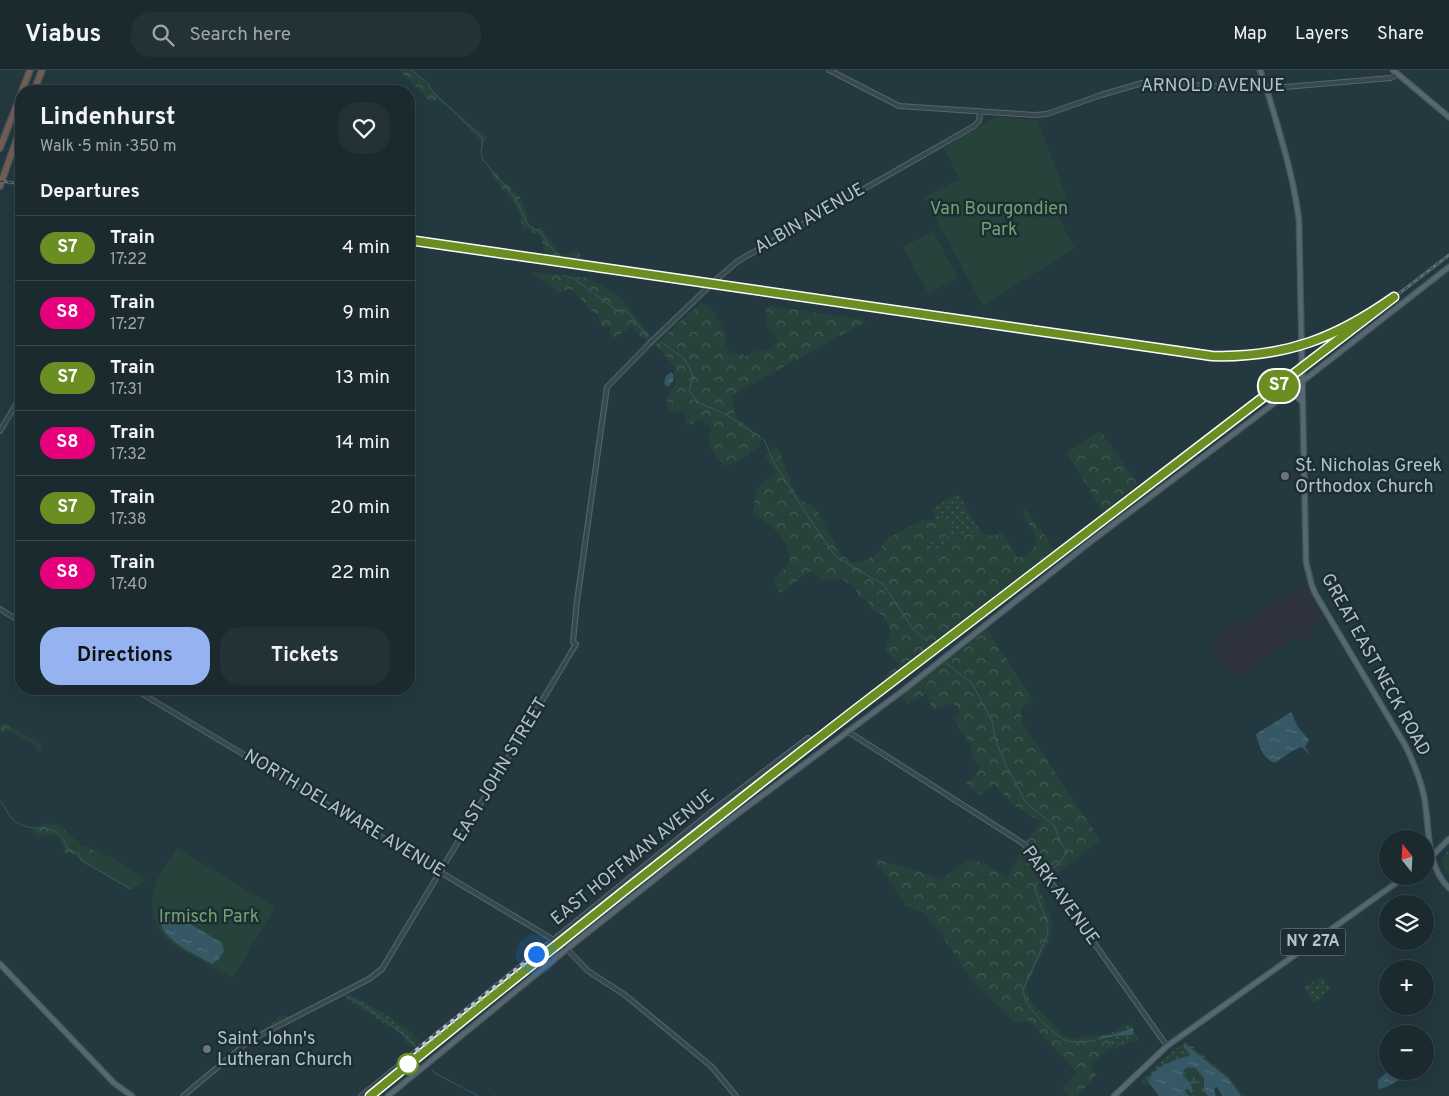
<!DOCTYPE html>
<html lang="en">
<head>
<meta charset="utf-8">
<style>
	body { margin:0; font-family:Overpass,sans-serif; background:#233237; color:#f1f3f6; height:100vh; display:flex; flex-direction:column; font-size:19px; white-space:nowrap }
	* { box-sizing:border-box; margin:0 }
	p { font-size:16px; color:#9fa7aa }
	.icon { flex:none; width:28px; height:28px; fill:none; stroke:currentColor; stroke-width:2; stroke-linecap:round; stroke-linejoin:round }
	.map { position:relative; flex:1; overflow:hidden }
	.side { position:absolute; left:15px; top:15px; width:400px; height:610px; display:flex; flex-direction:column; background:#1a2a2f; border-radius:20px; box-shadow:0 5px 20px #0002,0 0 0 1px #38464b }
	.side>* { flex:none }
	.badge { padding:0 10px; border-radius:16px; font-size:18px; line-height:32px }
	.needle { width:32px; rotate:342deg }
	.buttons { position:absolute; left:1379px; top:760px; display:grid; gap:10px }
	.buttons a { display:grid; place-items:center; width:55px; height:55px; border-radius:50%; background:#1a2a2f; box-shadow:0 5px 20px #0002,0 0 0 1px #38464b; font-size:25px }
	.you { position:absolute; width:25px; height:25px; margin:-12px; border:4px solid #fff; border-radius:50%; background:#1a73e8; box-shadow:0 0 0 8px #1a73e833 }
	.map>.badge { position:absolute; translate:-50% -50%; box-shadow:0 0 0 2px #fff }
	h2 { padding:0 25px; font-size:19px; line-height:45px }
	.round { display:grid; place-items:center; flex:none; width:52px; height:52px; border-radius:20px; background:#233237 }
	.headline { display:flex; align-items:center; justify-content:space-between; height:85px; padding:0 25px }
	h1 { font-size:24px; font-weight:700; line-height:38px }
	.button { display:flex; gap:10px; margin-top:auto; padding:10px 25px }
	.button a { flex:1; height:58px; border-radius:20px; background:#95b2f1; color:#111; font-size:20px; font-weight:700; line-height:58px; text-align:center }
	.button a+a { background:#233237; color:#f1f3f6 }
	ul { padding:0; list-style:none }
	li { display:flex; align-items:center; gap:15px; height:65px; padding:0 25px; border-top:1px solid #38464b }
	li div { flex:1 }
	li b { display:block; font-size:19px }
	li em { font-style:normal }
	li .badge { min-width:55px; font-weight:700; text-align:center }
	header { display:flex; align-items:center; gap:30px; box-sizing:border-box; height:70px; padding:0 25px; background:#1a2a2f; border-bottom:1px solid #38464b }
	header strong { font-size:24px }
	nav { display:flex; gap:28px; margin-inline-start:auto; font-size:18px }
	.search { width:350px; height:45px; background:#233237; display:flex; align-items:center; gap:12px; box-sizing:border-box; padding:0 18px; border-radius:20px; color:#9fa7aa; font-size:19px }
	.map>svg:first-child { display:block }
</style>
</head>
<body>
<header>
<strong>Viabus</strong>
<div class="search"><svg class="icon" aria-label="search" viewBox="0 0 24 24"><circle cx="10" cy="10" r="6"/><path d="M15 15l6 6"/></svg>Search here</div>
<nav><a>Map</a><a>Layers</a><a>Share</a></nav>
</header>
<div class="map">
<svg width="1449" height="1026" viewBox="0 0 1449 1026">
	<defs>
		<pattern id="grass-dots" width="8" height="8" patternUnits="userSpaceOnUse" patternTransform="scale(1.25)"><rect width="8" height="8" fill="#26423b"/><path d="M2 2h.1M6 6h.1" fill="none" stroke="#435c56" stroke-width="1.8" stroke-linecap="round"/></pattern>
		<pattern id="forest-crowns" width="20" height="18" patternUnits="userSpaceOnUse" patternTransform="scale(1.25)"><rect width="20" height="18" fill="#26423b"/><path d="M2 6a3 3 0 1 1 6 0M12 15a3 3 0 1 1 6 0" fill="none" stroke="#435c56"/></pattern>
		<pattern id="wetland-marsh" width="20" height="14" patternUnits="userSpaceOnUse" patternTransform="scale(1.25)"><rect width="20" height="14" fill="#26423b"/><path d="M1 5h8M5 5V1M11 12h8M15 12V8" fill="none" stroke="#435c56"/></pattern>
		<pattern id="water-ripples" width="26" height="14" patternUnits="userSpaceOnUse" patternTransform="scale(1.25)"><rect width="26" height="14" fill="#355864"/><path d="M2 4q2-2 4 0t4 0M15 11q2-2 4 0t4 0" fill="none" stroke="#506e79"/></pattern>
	</defs>
	<rect width="100%" height="100%" fill="#23383f"/>
	<polygon fill="#2f333f" points="1306,514 1313,530 1323,548 1308,557 1313,565 1302,571 1298,565 1240,606 1226,600 1210,570"/>
	<g fill="url(#grass-dots)">
		<polygon points="954,425 959,426 983,465 961,465 934,481 928,474 948,464 954,457 939,451 934,451 936,447 932,439"/>
		<polygon points="1323,906 1331,919 1316,932 1313,932 1304,917"/>
		<path d="M349,924C369,936 408,954 420,972L414,978L405,972L402,965L347,929Z"/>
		<polygon points="283,944 289,948 263,961 264,960"/>
		<polygon points="1131,952 1138,970 1106,981 1111,976 1109,964"/>
		<path d="M1183,974V976L1191,985C1187,987 1183,986 1179,988C1171,990 1159,997 1154,1003C1150,1008 1149,1013 1145,1018L1142,1010L1173,981Z"/>
	</g>
	<g fill="url(#forest-crowns)">
		<path d="M401,0H414C435,24 461,48 487,67V70L481,71C468,57 453,37 435,30L430,32L401,2Z"/>
		<path d="M490,98L520,127L528,145L526,149L529,154L538,159L541,157L562,186L576,179L587,194L546,186L540,165L533,163L530,159H523C521,152 521,144 517,139C510,125 493,113 490,98Z"/>
		<path d="M530,202L588,208L619,225L652,268L647,272L630,257L615,268L611,265L610,258C599,258 601,253 598,244L591,241L573,220L568,219L559,223Z"/>
		<path d="M702,233L710,237L715,243L726,265L725,274L731,283L746,286L759,280H767L773,277L777,270L773,261L766,257V238L772,236L866,250L865,252L733,325L732,328L735,347L760,366L761,375L739,391L725,396C719,392 709,379 709,371C709,367 711,362 711,358L705,352L698,349L692,354L685,355L686,347L684,340L672,342L667,341C666,330 668,323 675,315L674,296L655,275L683,249Z"/>
		<polygon points="1098,362 1101,362 1135,410 1137,415 1103,442 1066,382"/>
		<path d="M773,378H778L796,424L802,430L817,440L840,483L851,493H859L876,485L886,470L916,453L923,450L939,451L954,457L948,464L928,474L934,481L961,465L971,462L994,466L1000,462L1004,464L1018,488C1049,478 1032,461 1021,441L1025,439L1049,471L1053,480L902,598L883,610H880L898,595L885,580L891,561L884,546L870,539V534L858,525L855,517L840,508C822,513 824,513 811,501L780,523L774,512C776,509 778,505 780,502C783,499 787,497 789,493C795,480 769,449 757,448L753,442L757,419L775,402L765,386Z"/>
		<polygon points="987,559 1033,630 1021,638 1022,652 1101,771 1038,816 1052,849 1052,863 1026,917 1029,929 1064,966 1074,968 1109,964 1111,976 1090,997 1097,1004 1078,1026 1070,1026 1062,1019 1077,1003 1028,950 1015,953 970,909 941,864 924,843 905,835 874,789 913,799 940,810 972,788 1008,807 1024,774 1041,752 1013,735 994,714 979,725 966,714 980,699 971,686 971,676 954,649 960,643 953,633 933,640 926,624 908,634 900,627"/>
		<polygon points="3,653 43,675 40,682 37,681 34,675 8,660 0,664 0,656"/>
		<path d="M48,753C66,756 68,763 81,775L89,777L97,783L96,792L90,798L71,783H65L60,769L52,764L39,768L33,762L30,761L39,756Z"/>
		<path d="M1449,780V806C1441,794 1439,790 1449,780Z"/>
	</g>
	<g fill="url(#wetland-marsh)">
		<polygon points="1186,971 1228,1006 1245,1026 1241,1026 1228,1009 1184,973"/>
		<polygon points="1188,997 1195,998 1204,1008 1203,1021 1208,1026 1189,1026 1185,1022 1186,1019 1192,1022 1193,1020 1191,1014 1183,1005 1184,1000"/>
	</g>
	<g fill="#26423b">
		<polygon points="996,47 1038,50 1067,128 1052,136 1075,178 983,236 924,127 960,109 943,78"/>
		<polygon points="933,161 958,208 928,223 903,177"/>
		<path d="M177,778L275,837L233,908C217,900 201,891 185,882C180,878 174,876 169,871C153,857 148,835 155,815C160,802 170,790 177,778Z"/>
		<polygon points="97,779 147,809 131,821 82,792"/>
	</g>
	<g fill="url(#water-ripples)">
		<polygon points="671,302 674,305 673,311 669,316 666,316 664,313 666,306"/>
		<path d="M1291,642L1298,657L1309,670L1305,677L1311,686L1304,679L1301,677L1292,681L1275,693C1262,689 1259,675 1256,664Z"/>
		<path d="M169,844L177,846L222,873L224,881L218,890L212,894C195,884 167,873 160,853Z"/>
		<polygon points="1133,958 1132,965 1114,966 1096,970 1102,966 1112,965"/>
		<path d="M1184,973L1229,1009L1241,1026H1222L1217,1017L1214,1019L1216,1026H1208L1202,1019L1204,1017V1008L1195,998L1188,997L1184,1000L1183,1005L1191,1014L1193,1022L1191,1023L1188,1019L1185,1020V1022L1189,1026H1159L1148,1012C1151,998 1176,988 1189,986L1190,984L1183,976Z"/>
		<path d="M1388,1001H1399L1400,1004C1405,1004 1408,1001 1415,1001L1387,1017L1380,1019L1378,1017V1010Z"/>
	</g>
	<g fill="none" stroke-linecap="round" stroke-linejoin="round">
		<g stroke="#355864" stroke-width="1">
			<polyline points="411,0 428,13 432,21 483,69 481,83 483,90 514,126 529,156 535,160 539,160 559,188"/>
			<polyline points="563,205 574,209 618,241 625,240 632,247 647,267"/>
			<polyline points="661,272 685,289 694,308 691,313 689,321 699,333 727,345 765,371 773,391 809,448 836,487 884,515 913,559 927,571"/>
			<polyline points="946,593 972,613 992,651 996,671 1006,695 1026,733 1054,755 1060,771 1067,782 1059,794 1053,798"/>
			<path d="M0,731C7,738 8,748 18,753C38,765 57,748 68,779L79,784L80,788L86,793L131,819"/>
			<path d="M1037,812L1035,820L1046,849L1048,864L1023,920C1024,924 1024,927 1026,931C1032,942 1056,968 1068,971C1076,973 1086,972 1095,970"/>
			<path d="M345,925C370,939 396,956 416,977"/>
			<polyline points="432,1000 435,1003 478,1026"/>
			<polyline points="494,1025 495,1026"/>
		</g>
		<g stroke="#55666d" stroke-width="6">
			<g id="minor">
				<polyline points="829,0 899,36 1035,45 1047,44 1101,25 1142,13 1273,18 1391,8 1398,4"/>
				<polyline points="0,361 21,326"/>
				<polyline points="0,539 21,552"/>
				<polyline points="134,619 544,864 567,879 588,901 625,925 711,996 736,1026"/>
				<polyline points="847,661 1024,774 1167,976"/>
				<polyline points="183,1026 249,971 369,909 382,899 576,574 573,572 577,531 607,317 650,273 718,208 738,191 974,56 979,51 980,42"/>
				<polyline points="361,1026 711,742 808,668"/>
			</g>
		</g>
		<g stroke="#43545b" stroke-width="7">
			<g id="major">
				<path d="M1260,0C1270,27 1277,54 1285,82C1291,104 1296,127 1299,150L1306,492L1312,516L1316,525L1405,675C1413,691 1420,708 1424,726C1430,756 1425,795 1449,818"/>
				<polyline points="1393,0 1449,47"/>
				<polyline points="1289,324 1295,324 1302,332"/>
				<polyline points="1425,793 1449,769"/>
				<polyline points="0,894 114,1013 132,1026"/>
				<polyline points="388,1026 567,879 728,751 905,619 1089,473 1281,328 1449,197"/>
				<polyline points="1114,1026 1167,976 1406,806"/>
			</g>
		</g>
		<g stroke="#42535a" stroke-width="8">
			<g id="highway">
				<polyline points="22,21 30,0"/>
				<polyline points="34,21 42,0"/>
				<polyline points="0,78 21,24"/>
				<polyline points="0,116 21,57"/>
			</g>
		</g>
		<use href="#minor" stroke="#37484f" stroke-width="4"/>
		<use href="#major" stroke="#55686f" stroke-width="4.5"/>
		<use href="#highway" stroke="#755d54" stroke-width="5.5"/>
		<g stroke="#596e76" stroke-width="3">
			<g id="rail">
				<polyline points="0,111 21,114"/>
				<path d="M409,170L1206,285C1256,288 1306,280 1350,255"/>
				<path d="M370,1026C722,737 1088,463 1449,185"/>
			</g>
		</g>
		<use href="#rail" stroke="#1c2d34" stroke-width="1" stroke-dasharray="4" stroke-linecap="butt"/>
	</g>
	<g fill="none" stroke-linecap="round" stroke-linejoin="round">
		<g stroke="#fff" stroke-width="11">
			<path id="line" d="M370,1026C530,895 692,766 855,640C1034,502 1215,366 1394,227C1336,268 1285,288 1212,286L409,170"/>
		</g>
		<use href="#line" stroke="#6b8e23" stroke-width="8"/>
		<polyline stroke="#b3c3ca" stroke-width="5" stroke-dasharray="0 9" points="408,994 411,985 536,884"/>
	</g>
	<g fill="#6b7280" stroke="#1c2d34" stroke-width="2">
		<circle cx="1285" cy="406" r="5"/>
		<circle cx="207" cy="979" r="5"/>
	</g>
	<circle fill="#fff" stroke="#6b8e23" stroke-width="2.5" cx="408" cy="994" r="10"/>
	<g text-anchor="middle" dominant-baseline="central" stroke-width="5" stroke-linejoin="round" paint-order="stroke">
		<rect fill="#1c2d34" stroke="#86969d" stroke-width="1" x="1280.5" y="858.5" width="65" height="27" rx="4"/>
		<g font-size="16" font-weight="bold" fill="#b3c3ca">
			<text x="1313" y="872">NY 27A</text>
		</g>
		<g font-size="18" fill="#b3c3ca" stroke="#1c2d34">
			<text x="1213" y="16">ARNOLD AVENUE</text>
			<text transform="translate(810 149) rotate(-30)">ALBIN AVENUE</text>
			<text transform="translate(1375 595) rotate(61)">GREAT EAST NECK ROAD</text>
			<text transform="translate(501 700) rotate(-59)">EAST JOHN STREET</text>
			<text transform="translate(344 744) rotate(31)">NORTH DELAWARE AVENUE</text>
			<text transform="translate(633 788) rotate(-39)">EAST HOFFMAN AVENUE</text>
			<text transform="translate(1060 826) rotate(54)">PARK AVENUE</text>
		</g>
		<g font-size="18" fill="#75a170" stroke="#1c2d34">
			<text x="999" y="139">Van Bourgondien<tspan x="999" dy="21">Park</tspan></text>
			<text x="209" y="847">Irmisch Park</text>
		</g>
		<g font-size="18" fill="#b3c3ca" stroke="#1c2d34" text-anchor="start">
			<text x="1295" y="396">St. Nicholas Greek<tspan x="1295" dy="21">Orthodox Church</tspan></text>
			<text x="217" y="969">Saint John's<tspan x="217" dy="21">Lutheran Church</tspan></text>
		</g>
	</g>
</svg>
<div class="buttons">
<a><svg class="needle" viewBox="-14 -14 28 28"><path d="M0-13l5 13h-10z" fill="#e53935"/><path d="M0 13l5-13h-10z" fill="#9fa7aa"/></svg></a>
<a><svg class="icon" aria-label="layers" viewBox="0 0 24 24"><path d="M12 4l9 5-9 5-9-5zM3 14l9 5 9-5"/></svg></a>
<a>+</a>
<a>−</a>
</div>
<div class="you" style="left:536px;top:884px"></div>
<b class="badge" style="left:1279px;top:316px;background:#6b8e23;color:#fff">S7</b>
<section class="side">
<div class="headline"><div><h1>Lindenhurst</h1><p>Walk · 5 min · 350 m</p></div><a class="round"><svg class="icon" aria-label="heart" viewBox="0 0 24 24"><path d="M12 20l-8-8c-3-5 5-10 8-4 3-6 11-1 8 4z"/></svg></a></div>
<h2>Departures</h2>
<ul>
<li><span class="badge" style="background:#6b8e23;color:#fff">S7</span><div><b>Train</b><p>17:22</p></div><em>4 min</em></li>
<li><span class="badge" style="background:#e6007e;color:#fff">S8</span><div><b>Train</b><p>17:27</p></div><em>9 min</em></li>
<li><span class="badge" style="background:#6b8e23;color:#fff">S7</span><div><b>Train</b><p>17:31</p></div><em>13 min</em></li>
<li><span class="badge" style="background:#e6007e;color:#fff">S8</span><div><b>Train</b><p>17:32</p></div><em>14 min</em></li>
<li><span class="badge" style="background:#6b8e23;color:#fff">S7</span><div><b>Train</b><p>17:38</p></div><em>20 min</em></li>
<li><span class="badge" style="background:#e6007e;color:#fff">S8</span><div><b>Train</b><p>17:40</p></div><em>22 min</em></li>
</ul>
<div class="button"><a>Directions</a><a>Tickets</a></div>
</section>
</div>
</body>
</html>
